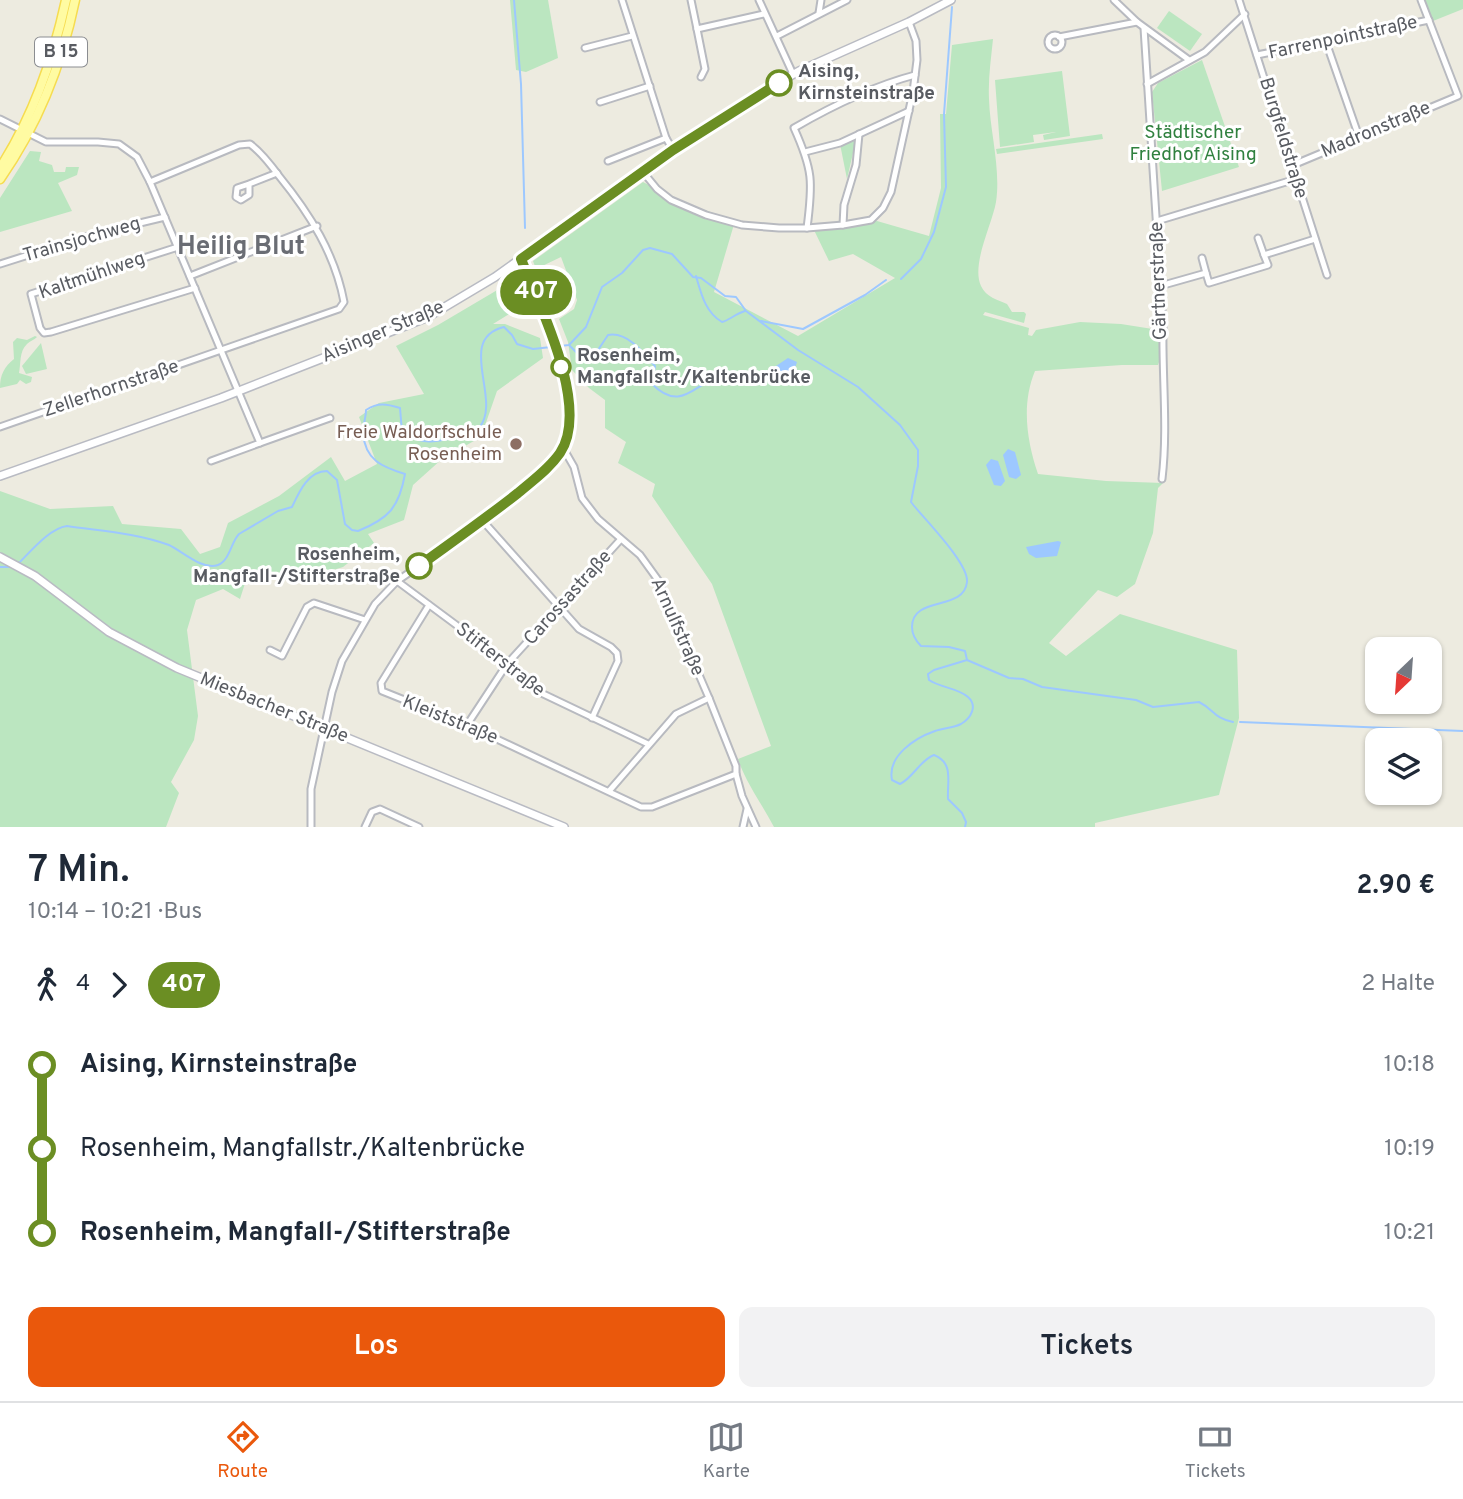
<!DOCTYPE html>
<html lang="de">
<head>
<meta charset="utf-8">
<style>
	body { margin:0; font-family:Overpass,sans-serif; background:#f2f2f3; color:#1f2937; height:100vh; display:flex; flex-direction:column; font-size:26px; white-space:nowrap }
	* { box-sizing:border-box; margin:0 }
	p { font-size:23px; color:#747a83 }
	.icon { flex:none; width:38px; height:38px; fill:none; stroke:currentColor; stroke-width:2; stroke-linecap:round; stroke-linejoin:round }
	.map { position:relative; height:827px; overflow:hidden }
	.drawer { display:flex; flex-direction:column; background:#fff; flex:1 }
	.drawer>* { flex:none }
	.badge { padding:0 14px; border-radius:23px; font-size:24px; line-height:46px }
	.needle { width:46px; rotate:205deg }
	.tools { position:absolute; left:1365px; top:637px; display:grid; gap:14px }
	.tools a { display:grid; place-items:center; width:77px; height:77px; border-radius:14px; background:#fff; box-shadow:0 2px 5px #0004; font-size:35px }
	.map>.badge { position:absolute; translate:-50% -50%; box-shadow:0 0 0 4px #fff }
	.legs { display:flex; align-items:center; gap:10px; height:77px; padding:0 28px; font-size:23px }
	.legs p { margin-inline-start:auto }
	.headline { display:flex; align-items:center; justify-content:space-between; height:119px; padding:0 28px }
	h1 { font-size:38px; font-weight:600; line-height:52px }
	.button { display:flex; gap:14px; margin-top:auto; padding:14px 28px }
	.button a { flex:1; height:80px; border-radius:14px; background:#ea580c; color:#fff; font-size:28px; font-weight:600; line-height:80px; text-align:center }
	.button a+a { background:#f2f2f3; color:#1f2937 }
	ul { padding:0 28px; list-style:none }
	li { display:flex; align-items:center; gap:24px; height:84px; font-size:26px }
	li i { display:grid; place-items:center; width:10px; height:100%; margin:0 9px; background:currentColor }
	li i::after { content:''; width:18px; height:18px; margin:-9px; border:5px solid; border-radius:50%; background:#fff }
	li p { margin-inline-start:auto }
	li:first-child i { background:linear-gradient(#0000 50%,currentColor 0) }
	li:last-child i { background:linear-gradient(currentColor 50%,#0000 0) }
	.tab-bar { display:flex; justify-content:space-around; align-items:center; height:98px; border-top:2px solid #e0e1e3; background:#fff; font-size:19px; color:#747a83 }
	.tab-bar a { display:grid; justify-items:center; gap:4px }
	.tab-bar .on { color:#ea580c }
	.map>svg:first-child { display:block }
</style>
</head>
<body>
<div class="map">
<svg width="1463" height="827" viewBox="0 0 1463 827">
	<rect width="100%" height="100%" fill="#edebe0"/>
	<g fill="#bbe6c0">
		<polygon points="510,0 548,0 558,58 526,72 516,70"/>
		<polygon points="1425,0 1463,0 1463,9 1433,21"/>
		<polygon points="1169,11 1202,34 1190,51 1157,28"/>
		<path d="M993,39C991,59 988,79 989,99C990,132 1001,169 996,202C992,225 971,264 981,286C986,297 998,300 1007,304L1012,312H1024L1026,314L1024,323L985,312L983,315L1029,328L1028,335L1032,336L1036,330L1080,322L1121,324L1159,330L1160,359L1158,365H1122L1035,371C1021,405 1027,441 1038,474L1106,481L1163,483L1158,488L1153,533L1135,584L1117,597L1098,590L1049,643L1066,656L1120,614L1237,650L1239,718L1219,795L1095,823V827H774C762,804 746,783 738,759L771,746L712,584L652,496L655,484L618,463L626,442L605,428V400L589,388L572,370L568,342L559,319L574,309L577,300L561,257L536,269L533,261L643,182L680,201L735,221L714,292L798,336L895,278L853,254L829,261L813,228L877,221L929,236L941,188L940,114H946L952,45Z"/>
		<polygon points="1202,60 1239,167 1162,191 1152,92 1158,83"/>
		<polygon points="1062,71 1070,136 1044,140 1043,135 1056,132 1033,135 1034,142 1000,147 995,80"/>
		<polygon points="1102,134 1103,139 997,154 996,149"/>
		<polygon points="856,140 847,179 840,144"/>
		<polygon points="30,151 41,152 39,161 52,165 54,172 65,172 66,167 79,167 77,175 58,183 72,211 0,232 0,198"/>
		<polygon points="516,279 530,301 493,324 505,324 540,338 543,358 497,391 481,437 442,459 413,485 404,520 368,534 374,543 343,567 330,571 248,574 240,599 223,589 196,600 187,630 198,716 194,740 171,782 179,793 166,827 0,827 0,491 50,509 113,506 122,524 181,529 200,554 220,547 228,523 279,496 331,457 345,481 377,464 359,417 379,403 424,394 396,346 438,325"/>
		<path d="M35,336L37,337C34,340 30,341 27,344C19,351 21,364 19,373L32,377L31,382L26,384L20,380L17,384L0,388C0,375 4,367 14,359L13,342L17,338L27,340Z"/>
		<polygon points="41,343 47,369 26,374 22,366"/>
	</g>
	<g fill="#9dc8ff">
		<path d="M788,358L797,362C793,378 778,386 762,378L767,372Z"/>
		<polygon points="1008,449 1015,452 1021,475 1016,479 1009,477 1003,455"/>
		<polygon points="991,459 998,461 1005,481 1001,486 994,485 986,465"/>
		<polygon points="1058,541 1061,542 1057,556 1036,558 1029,554 1026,547"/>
	</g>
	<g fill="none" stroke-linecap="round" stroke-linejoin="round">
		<g stroke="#9dc8ff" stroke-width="2">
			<polyline points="514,0 521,84 525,228"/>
			<path d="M696,276C701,293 705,312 722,322C730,320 735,314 745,311"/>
			<polyline points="901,279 921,259 934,232 946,187 944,114 952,7"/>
			<polyline points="761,321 803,329 865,295 886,280"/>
			<path d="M570,346L579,355L589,358L594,356L608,335C627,331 644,353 655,366L652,384C682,414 695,382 723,375C735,372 751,378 763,378"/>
			<path d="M18,564C31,551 50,528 67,526C101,531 137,533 169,545C182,551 203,571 218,565C230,560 231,542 239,534L278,511L292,507C299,492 308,471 327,471L337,480L345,524L352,530L358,531C388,519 399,508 405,474C382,467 365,460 363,433C363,425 366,417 366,410C378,402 387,404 400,408L402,432C418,443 430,443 448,439C458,437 472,435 479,428C503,400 455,339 504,327L512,335L517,344L533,349L569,345L586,327L602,287L622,273L643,250L650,248L672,254L693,277L701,278L725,296L736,297L746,311L798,350L858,387L900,425L918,450V466L911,502C923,518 969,563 967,582C964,612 912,595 912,627C912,635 916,641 921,646L949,647L965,651L967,660L934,670L928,674L929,680C941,688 958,688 968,697C978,706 971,718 961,724C953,728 943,728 935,731C915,738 887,756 892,780L900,784C914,777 919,761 934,755C954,763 947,781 948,799L962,813L966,822L965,827"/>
			<polyline points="0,567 13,567"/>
			<path d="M967,660L1009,678L1023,679L1042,687L1136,700L1153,707L1199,702C1215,710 1213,718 1233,722"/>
			<polyline points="1240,722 1463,731"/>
		</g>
		<g stroke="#b8bac0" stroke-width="9">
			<g id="minor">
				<polyline points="622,0 666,138 673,150"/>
				<polyline points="691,0 697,29 764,14"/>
				<polyline points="759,0 793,74"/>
				<polyline points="1114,0 1137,22 1189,60"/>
				<polyline points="1239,0 1327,275"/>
				<polyline points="819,13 821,0"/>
				<path d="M1144,28L1163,326C1162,377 1168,428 1162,479"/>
				<polyline points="697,29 705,69 701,77"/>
				<circle cx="1055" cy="42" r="7"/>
				<polyline points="777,36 847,0"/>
				<polyline points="1059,37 1137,22"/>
				<polyline points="1326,42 1359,137"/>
				<polyline points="585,48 632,36"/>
				<polyline points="1257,55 1429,20"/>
				<polyline points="1147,84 1205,52 1245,14"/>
				<polyline points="600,102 650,86"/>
				<polyline points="0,119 46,142 98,142 119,144 137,157 150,182 260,443 211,461"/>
				<polyline points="805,152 840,143 909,111"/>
				<polyline points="608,161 666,138"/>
				<polyline points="1293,165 1458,96 1421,0"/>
				<polyline points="643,172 657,189 671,200 706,215 742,225 779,228 807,228 843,225 871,220 883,208 891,192 913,92 917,60 916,41 909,22"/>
				<polyline points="249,184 237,188 236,197 241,200 249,195 249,184 277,173"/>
				<polyline points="1157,221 1296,179"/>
				<polyline points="843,225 844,205 856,165 859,134"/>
				<path d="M807,228C813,182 813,170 794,128C832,106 873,86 915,75"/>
				<polyline points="1258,238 1264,255"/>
				<polyline points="178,247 31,294 40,328 44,333 51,332 195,288"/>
				<polyline points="1202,258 1206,273"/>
				<polyline points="0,264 98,233 165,217"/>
				<polyline points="190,276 317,226"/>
				<polyline points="1160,286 1206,273 1209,283 1268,265 1264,255 1315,239"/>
				<path d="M0,427L339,309L344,302C335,254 310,214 279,176C271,165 261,152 250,144L239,145L150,182"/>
				<polyline points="260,443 330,418"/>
				<polyline points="562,451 566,453 574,467 582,498 598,519 640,555 658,580 709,698 676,714 610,790"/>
				<polyline points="483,521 579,629 611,647 617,653 618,661 592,718"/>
				<polyline points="397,581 494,653 537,691 648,744"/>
				<polyline points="429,605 381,683 382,691 467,725 641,807 652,807 736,774 736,766 709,698"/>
				<polyline points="270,650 282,656 307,607 314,603 365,620"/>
				<polyline points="467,725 507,664 621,539"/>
				<polyline points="736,774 742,796 756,827"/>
				<polyline points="311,827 311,789 332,692 342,661 375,604 397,581 457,540 525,487 547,468 562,451 569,424 569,402 554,338 521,259"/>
				<polyline points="365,827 372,812 380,809 419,827"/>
				<polyline points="743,827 747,809"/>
			</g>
		</g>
		<g stroke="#b9bbc3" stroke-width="10">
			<g id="secondary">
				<polyline points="0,476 221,398 428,317 495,277 673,150 778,83 799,71 909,22 951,0"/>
				<polyline points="0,557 35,576 109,632 177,668 564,827"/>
			</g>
		</g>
		<g stroke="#f6dc50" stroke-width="11">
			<g id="primary">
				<path d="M0,168C33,117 53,60 66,0"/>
				<path d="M0,179C37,126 62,63 75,0"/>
			</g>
		</g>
		<use href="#minor" stroke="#fff" stroke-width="5"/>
		<use href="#secondary" stroke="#fff" stroke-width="7"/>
		<use href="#primary" stroke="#fffba2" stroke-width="8"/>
	</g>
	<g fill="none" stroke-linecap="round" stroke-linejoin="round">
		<g stroke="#fff" stroke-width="16">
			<path id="line-1" d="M419,566C452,542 485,519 518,493C533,480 549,469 560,453C591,407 539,304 521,259L673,150L779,83"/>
		</g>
		<use href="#line-1" stroke="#6b8e23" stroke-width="10"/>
	</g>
	<g fill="#fff" stroke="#6b8e23" stroke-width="3.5">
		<circle cx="779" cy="83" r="12"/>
		<circle cx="561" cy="367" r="9"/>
		<circle cx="419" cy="566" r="12"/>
	</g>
	<circle fill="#8d6e63" stroke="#fff" stroke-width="2.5" cx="516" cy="444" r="7"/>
	<g text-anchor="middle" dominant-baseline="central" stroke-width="6" stroke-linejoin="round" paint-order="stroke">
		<rect fill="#fff" stroke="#8b8d91" stroke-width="2" x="35" y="37.5" width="52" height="29" rx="5"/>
		<g font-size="18" font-weight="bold" fill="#595c62">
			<text x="61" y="52">B 15</text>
		</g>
		<g font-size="19" fill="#595c62" stroke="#fff">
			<text transform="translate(1343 38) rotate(-12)">Farrenpointstraße</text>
			<text transform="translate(1376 130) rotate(-23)">Madronstraße</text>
			<text transform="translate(1283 138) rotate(73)">Burgfeldstraße</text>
			<text transform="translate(82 240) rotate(-16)">Trainsjochweg</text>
			<text transform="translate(92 276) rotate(-19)">Kaltmühlweg</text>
			<text transform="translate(1159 281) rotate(-92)">Gärtnerstraße</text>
			<text transform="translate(383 332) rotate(-23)">Aisinger Straße</text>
			<text transform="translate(111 389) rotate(-19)">Zellerhornstraße</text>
			<text transform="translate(568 598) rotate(-48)">Carossastraße</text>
			<text transform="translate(677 627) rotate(66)">Arnulfstraße</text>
			<text transform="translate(500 660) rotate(38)">Stifterstraße</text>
			<text transform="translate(274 708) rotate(22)">Miesbacher Straße</text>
			<text transform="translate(450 720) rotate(22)">Kleiststraße</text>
		</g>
		<g font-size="19" font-weight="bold" fill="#595c62" stroke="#fff" text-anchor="start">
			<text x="798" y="72">Aising,<tspan x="798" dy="22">Kirnsteinstraße</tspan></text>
			<text x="577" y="356">Rosenheim,<tspan x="577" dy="22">Mangfallstr./Kaltenbrücke</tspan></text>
			<text x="400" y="555" text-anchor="end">Rosenheim,<tspan x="400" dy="22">Mangfall-/Stifterstraße</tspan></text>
		</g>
		<g font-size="19" fill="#30813f" stroke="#fff">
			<text x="1193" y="133">Städtischer<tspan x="1193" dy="22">Friedhof Aising</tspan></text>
		</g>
		<g font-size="19" fill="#785e54" stroke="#fff" text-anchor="end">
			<text x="502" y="433">Freie Waldorfschule<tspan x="502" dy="22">Rosenheim</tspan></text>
		</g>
		<g font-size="26" font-weight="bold" fill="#6a6d74" stroke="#fff">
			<text x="241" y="247">Heilig Blut</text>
		</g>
	</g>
</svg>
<div class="tools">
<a><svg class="needle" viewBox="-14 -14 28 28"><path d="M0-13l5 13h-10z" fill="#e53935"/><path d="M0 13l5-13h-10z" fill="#747a83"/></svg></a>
<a><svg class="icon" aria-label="layers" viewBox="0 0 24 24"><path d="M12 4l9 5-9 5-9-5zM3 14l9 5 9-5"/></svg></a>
</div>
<b class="badge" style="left:536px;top:292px;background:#6b8e23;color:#fff">407</b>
</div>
<section class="drawer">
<div class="headline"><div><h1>7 Min.</h1><p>10:14 – 10:21 · Bus</p></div><b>2.90 €</b></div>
<div class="legs"><svg class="icon" aria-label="walk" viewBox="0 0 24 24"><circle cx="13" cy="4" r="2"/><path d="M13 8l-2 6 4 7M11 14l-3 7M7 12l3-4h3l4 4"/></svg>4<svg class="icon" aria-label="forward" viewBox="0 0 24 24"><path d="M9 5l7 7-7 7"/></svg><b class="badge" style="background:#6b8e23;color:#fff">407</b><p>2 Halte</p></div>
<ul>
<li><i style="color:#6b8e23"></i><b>Aising, Kirnsteinstraße</b><p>10:18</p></li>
<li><i style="color:#6b8e23"></i><span>Rosenheim, Mangfallstr./Kaltenbrücke</span><p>10:19</p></li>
<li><i style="color:#6b8e23"></i><b>Rosenheim, Mangfall-/Stifterstraße</b><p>10:21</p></li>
</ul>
<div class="button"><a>Los</a><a>Tickets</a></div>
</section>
<nav class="tab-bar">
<a class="on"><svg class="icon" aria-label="directions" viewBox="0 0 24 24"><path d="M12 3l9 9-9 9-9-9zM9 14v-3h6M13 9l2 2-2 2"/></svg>Route</a>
<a><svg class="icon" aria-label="map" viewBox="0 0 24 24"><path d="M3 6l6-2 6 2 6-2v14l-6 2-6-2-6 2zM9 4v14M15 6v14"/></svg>Karte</a>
<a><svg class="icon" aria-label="tickets" viewBox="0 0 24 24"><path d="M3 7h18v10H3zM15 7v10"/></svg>Tickets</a>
</nav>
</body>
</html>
